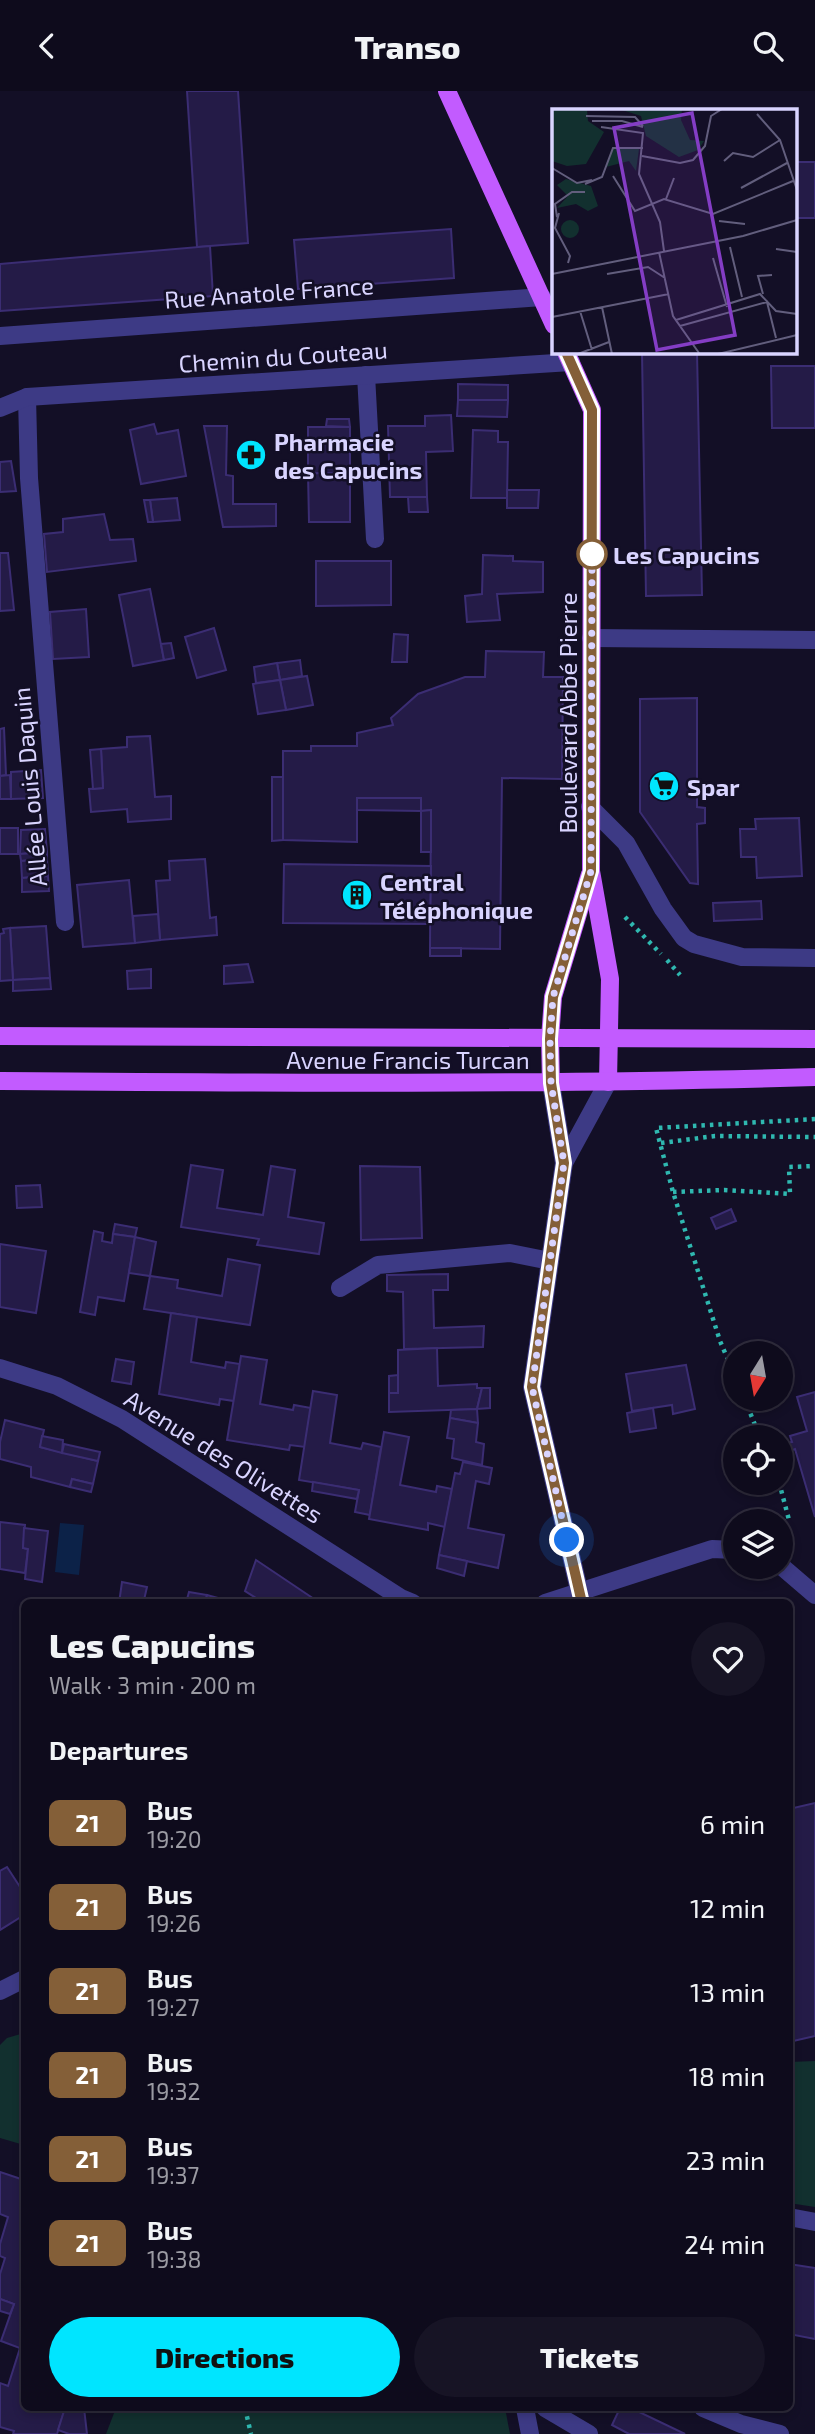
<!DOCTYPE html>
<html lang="en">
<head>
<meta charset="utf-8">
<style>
	body { margin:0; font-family:"Exo 2",sans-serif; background:#171425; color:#f1f3f6; height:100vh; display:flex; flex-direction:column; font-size:26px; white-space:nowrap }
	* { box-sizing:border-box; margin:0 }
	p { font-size:23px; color:#9b9ba3 }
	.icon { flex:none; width:38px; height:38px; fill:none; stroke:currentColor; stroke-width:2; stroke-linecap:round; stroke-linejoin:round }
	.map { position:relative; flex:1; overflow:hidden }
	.panel { position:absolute; left:21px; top:1508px; width:772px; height:812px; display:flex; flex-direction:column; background:#0e0b1c; border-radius:10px; box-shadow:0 4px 10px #0003,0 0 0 2px #2e2b3b }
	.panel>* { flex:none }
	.badge { padding:0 14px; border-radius:10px; font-size:24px; line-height:46px }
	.needle { width:46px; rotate:191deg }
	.controls { position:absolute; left:723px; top:1250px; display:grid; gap:14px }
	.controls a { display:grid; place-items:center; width:70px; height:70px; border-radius:50%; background:#0e0b1c; box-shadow:0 4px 10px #0003,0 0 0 2px #2e2b3b; font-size:35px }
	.you { position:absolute; width:35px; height:35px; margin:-18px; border:5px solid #fff; border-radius:50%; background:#1a73e8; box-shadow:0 0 0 10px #1a73e833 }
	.map>.badge { position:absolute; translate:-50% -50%; box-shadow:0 0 0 4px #fff }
	h2 { padding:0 28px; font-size:26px; line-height:63px }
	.round { display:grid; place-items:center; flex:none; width:74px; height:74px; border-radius:37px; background:#171425 }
	.overview { display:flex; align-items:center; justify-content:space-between; height:119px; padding:0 28px }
	h1 { font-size:33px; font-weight:800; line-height:52px }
	.primary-button { display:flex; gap:14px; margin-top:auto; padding:14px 28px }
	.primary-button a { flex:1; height:80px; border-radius:42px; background:#00e5ff; color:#111; font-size:28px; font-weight:800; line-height:80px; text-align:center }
	.primary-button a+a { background:#171425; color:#f1f3f6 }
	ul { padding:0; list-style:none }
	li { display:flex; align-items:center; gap:21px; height:84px; padding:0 28px }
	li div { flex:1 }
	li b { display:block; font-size:26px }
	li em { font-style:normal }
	li .badge { min-width:77px; font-weight:700; text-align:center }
	header { display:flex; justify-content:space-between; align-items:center; height:91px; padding:0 28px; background:#0e0b1c; font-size:32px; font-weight:800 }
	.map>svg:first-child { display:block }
</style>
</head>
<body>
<header><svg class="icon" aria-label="back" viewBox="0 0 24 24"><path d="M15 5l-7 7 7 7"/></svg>Transo<svg class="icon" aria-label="search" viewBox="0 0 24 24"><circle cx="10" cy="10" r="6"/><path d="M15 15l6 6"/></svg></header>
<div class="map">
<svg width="815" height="2343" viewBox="0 0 815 2343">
	<rect width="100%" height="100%" fill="#130f26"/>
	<g fill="#12302f">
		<polygon points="24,1942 24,2054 0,2047 0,1954 7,1947"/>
		<polygon points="815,1970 815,2116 789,2112 789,1971"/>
		<polygon points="116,2317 505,2317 510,2343 106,2343"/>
	</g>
	<polygon fill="#0c2248" points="60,1432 84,1434 79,1484 55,1481"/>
	<g fill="#241b47" stroke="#3b2d73" stroke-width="2">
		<polygon points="187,0 238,0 248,152 197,156"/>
		<rect x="796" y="71" width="19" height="56"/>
		<polygon points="451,138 454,187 298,198 294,149"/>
		<polygon points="210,155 213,205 0,220 0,173"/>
		<polygon points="642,261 697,261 702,504 646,505"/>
		<polygon points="771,275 815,275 815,337 772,337"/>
		<polygon points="458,293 508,294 508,309 458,309"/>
		<polygon points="458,309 508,309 507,326 457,325"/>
		<polygon points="451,324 453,360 426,361 427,406 390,406 388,335 425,335 425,325"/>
		<polygon points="349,328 350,336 326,335 327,328"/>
		<polygon points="154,333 157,343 178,339 186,385 141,393 130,339"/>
		<polygon points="204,335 227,335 226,384 233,385 233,413 276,413 276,435 223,436"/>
		<polygon points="308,336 350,336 350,383 308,382"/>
		<polygon points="473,339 498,340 498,351 508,351 507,407 471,407"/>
		<polygon points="11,370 16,400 0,401 0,371"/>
		<polygon points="308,382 350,383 350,431 309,431"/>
		<polygon points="507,399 539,399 538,417 507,417"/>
		<polygon points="408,406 427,406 428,421 409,421"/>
		<polygon points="177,407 180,429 153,431 150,409"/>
		<polygon points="144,409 150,409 153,431 148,431"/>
		<polygon points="104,423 110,449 133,448 136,470 47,481 44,443 63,441 63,428"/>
		<polygon points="0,462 8,462 14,519 0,520"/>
		<polygon points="483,464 513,465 513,470 543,471 543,501 497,503 500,529 467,531 465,505 482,503"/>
		<polygon points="316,470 391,470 391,514 316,515"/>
		<polygon points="150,498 164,569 133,575 119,504"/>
		<polygon points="86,518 89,566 53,568 50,521"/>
		<polygon points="214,537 226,579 197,587 185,546"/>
		<polygon points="394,543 408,544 407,571 392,571"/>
		<polygon points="171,552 174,567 164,569 161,553"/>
		<polygon points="486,560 544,561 543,586 563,586 562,688 502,687 500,858 430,857 431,719 421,720 421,707 357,707 357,751 283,749 283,660 311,660 311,655 357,655 357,642 393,634 391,627 418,603 465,586 485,586"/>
		<polygon points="300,569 302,585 280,589 277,572"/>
		<polygon points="277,572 280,589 256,592 254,576"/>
		<polygon points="307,585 313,614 286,619 280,589"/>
		<polygon points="280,589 286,619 258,623 253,593"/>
		<polygon points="697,607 697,716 705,717 705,732 697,733 698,793 690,792 640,721 640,608"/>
		<polygon points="4,637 6,684 0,685 0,638"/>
		<polygon points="150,645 155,706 171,705 171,728 128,731 127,718 91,721 89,698 103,697 101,658 127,656 127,646"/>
		<polygon points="101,658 103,697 93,698 90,659"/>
		<polygon points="41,679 43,707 11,708 11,681"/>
		<polygon points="10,684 11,708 0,708 0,685"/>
		<polygon points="272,686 283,686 283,749 272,750"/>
		<polygon points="357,707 421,707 421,720 357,719"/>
		<polygon points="431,719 431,761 421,761 421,720"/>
		<polygon points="799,727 802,785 757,787 756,766 741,766 740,738 756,738 755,728"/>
		<rect x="0" y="737" width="18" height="26"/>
		<polygon points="45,738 47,761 20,763 21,739"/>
		<polygon points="47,761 47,768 21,770 20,763"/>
		<polygon points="47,768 48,785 22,787 21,770"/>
		<polygon points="205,768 210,827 216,826 217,844 160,849 156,790 170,789 169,770"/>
		<polygon points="284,773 431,775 430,833 283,832"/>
		<polygon points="48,785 49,800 22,801 22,787"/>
		<polygon points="129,789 135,852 83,856 77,794"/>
		<polygon points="761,810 762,828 714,830 713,812"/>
		<polygon points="158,823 160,849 135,852 133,825"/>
		<polygon points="46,835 50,887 13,889 10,837"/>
		<polygon points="10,837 13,889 0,890 0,843 4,842 3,838"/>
		<rect x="430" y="857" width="31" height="8"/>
		<polygon points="248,873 253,891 224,893 224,875"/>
		<polygon points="151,878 151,897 128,898 127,880"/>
		<polygon points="50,887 51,898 13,900 13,889"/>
		<polygon points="191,1074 223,1079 217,1117 263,1124 271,1075 295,1079 288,1126 324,1132 319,1163 257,1154 259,1148 181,1136"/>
		<polygon points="360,1075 420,1076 422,1147 361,1149"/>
		<polygon points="40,1094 42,1116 17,1117 16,1095"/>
		<polygon points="731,1118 736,1130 716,1138 711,1127"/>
		<polygon points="115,1133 137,1137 135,1146 113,1143"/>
		<polygon points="94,1140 103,1142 102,1150 112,1152 113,1143 135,1146 124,1210 98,1206 95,1224 80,1221"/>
		<polygon points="135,1146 156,1151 150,1185 129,1182"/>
		<polygon points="0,1153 46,1160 36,1222 0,1216"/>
		<polygon points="228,1168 260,1174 250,1234 144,1218 150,1185 178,1189 177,1197 222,1205"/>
		<polygon points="448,1183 448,1199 433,1199 434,1237 484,1235 483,1256 404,1258 403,1201 387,1200 387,1184"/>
		<polygon points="171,1222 197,1226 191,1271 225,1277 226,1271 240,1273 234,1310 220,1308 219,1314 159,1303"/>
		<polygon points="437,1257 438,1295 477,1293 477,1297 482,1297 477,1318 389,1321 389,1302 398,1302 398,1259"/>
		<polygon points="241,1265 267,1269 260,1313 293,1319 294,1314 311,1317 305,1356 290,1354 289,1359 227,1349"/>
		<polygon points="116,1268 134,1271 131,1293 112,1290"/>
		<polygon points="686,1274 695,1318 673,1323 672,1314 632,1320 626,1283"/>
		<polygon points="398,1284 398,1302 389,1302 389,1285"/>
		<polygon points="482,1297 490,1297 490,1317 477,1318"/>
		<polygon points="313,1300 337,1304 330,1352 361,1358 363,1352 381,1356 370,1424 355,1421 359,1399 299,1389"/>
		<polygon points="815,1301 815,1426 795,1358 790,1360 787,1352 792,1351 790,1345 807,1340 797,1306"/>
		<polygon points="653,1317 656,1337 630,1341 627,1322"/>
		<polygon points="477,1318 478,1332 450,1327 451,1319"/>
		<polygon points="450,1327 478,1332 476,1351 484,1353 482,1374 452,1367 454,1348 447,1347"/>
		<polygon points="5,1329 44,1339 40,1356 98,1370 93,1393 72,1388 70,1396 31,1386 31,1376 0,1368 0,1351"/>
		<polygon points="384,1341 409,1346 400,1394 436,1401 437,1395 452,1398 445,1436 428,1432 428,1439 369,1428"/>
		<polygon points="42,1345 63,1349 62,1362 40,1356"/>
		<polygon points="64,1353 100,1361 98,1370 62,1362"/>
		<polygon points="463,1371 492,1377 489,1393 476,1390 468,1437 504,1444 498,1477 439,1464 455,1382 460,1383"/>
		<polygon points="72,1388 93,1393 91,1401 70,1396"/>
		<polygon points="313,1391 359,1399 357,1408 312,1400"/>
		<polygon points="0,1431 25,1434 23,1457 28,1458 25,1482 0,1478"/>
		<polygon points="24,1437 48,1440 42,1491 25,1488 28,1458 23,1457"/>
		<polygon points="439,1464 467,1470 464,1485 437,1477"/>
		<polygon points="256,1469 320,1512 264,1512 245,1500"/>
		<polygon points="122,1491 147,1496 144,1509 158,1512 119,1512"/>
		<polygon points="189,1501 207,1504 205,1512 186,1512"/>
		<polygon points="207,1504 229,1510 229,1512 205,1512"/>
		<polygon points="815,1712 815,1945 789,1951 789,1718"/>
		<polygon points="7,1776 24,1802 24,1824 0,1839 0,1780"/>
		<polygon points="0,2081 24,2089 24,2317 65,2317 57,2343 13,2343 14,2340 0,2336 0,2292 8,2295 20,2257 1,2250 14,2213 0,2208 0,2183 5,2167 0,2165 0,2153 8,2126 0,2123"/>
		<polygon points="789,2173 815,2177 815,2248 789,2243"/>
		<polygon points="0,2208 14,2213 10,2223 0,2220"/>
		<polygon points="65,2317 84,2317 87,2343 69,2343 58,2339"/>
		<polygon points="620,2317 631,2317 685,2343 629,2343 612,2334"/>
	</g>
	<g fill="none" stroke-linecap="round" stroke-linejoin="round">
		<g stroke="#2fb8b0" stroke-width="4.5" stroke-dasharray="3.5 5" stroke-linecap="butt">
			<polyline points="625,826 661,863"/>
			<polyline points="667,869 680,884"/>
			<polyline points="661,1052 715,1045 815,1046"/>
			<polyline points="673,1101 724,1099 790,1103 789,1076 814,1075"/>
			<polyline points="735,1285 720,1250 673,1101 656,1037 815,1028"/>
			<polyline points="744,1307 760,1346"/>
			<polyline points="779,1391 789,1429 780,1432"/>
			<polyline points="245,2317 251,2343"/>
		</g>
		<g stroke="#3d3a85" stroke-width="18">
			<polyline points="0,245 542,206"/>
			<polyline points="366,284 375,448"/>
			<polyline points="27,306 29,387 65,831"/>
			<polyline points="0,317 27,306 571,271"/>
			<polyline points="591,547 815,549"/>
			<polyline points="590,716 626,752 663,818 684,847 694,853 742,866 815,867"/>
			<polyline points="551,992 564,1072"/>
			<polyline points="340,1197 378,1174 510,1162 550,1170"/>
			<polyline points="0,1277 57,1295 122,1328 401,1507 413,1512"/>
			<polyline points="780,1474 815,1504"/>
			<polyline points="545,1512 712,1458 735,1459"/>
			<polyline points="582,1512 532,1296 564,1072 608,991"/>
			<polyline points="0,1900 24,1888"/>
			<polyline points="789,2126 815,2131"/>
			<polyline points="525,2317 530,2343"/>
			<polyline points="545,2317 589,2343"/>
			<polyline points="703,2317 741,2333 780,2343"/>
		</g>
		<g stroke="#c25bff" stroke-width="18">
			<polyline points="447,0 554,234"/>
			<polyline points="566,261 592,319 591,780 610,888 608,991"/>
			<polyline points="0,945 815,948"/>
			<path d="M0,990C272,992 543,994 815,986"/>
			<polyline points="551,992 550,948 553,906 590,783"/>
		</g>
	</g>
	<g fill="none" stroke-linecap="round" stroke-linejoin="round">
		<g stroke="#fff" stroke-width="16">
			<polyline id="line" points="566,261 592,319 591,780 553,906 550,948 551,992 564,1072 532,1296 582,1512"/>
		</g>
		<use href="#line" stroke="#845f38" stroke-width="10"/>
		<polyline stroke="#d9d4ff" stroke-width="7" stroke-dasharray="0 12.6" points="567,1449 532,1296 564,1072 551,992 550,948 553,906 591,780 592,463"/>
	</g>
	<defs>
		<g id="pharmacy-disc" transform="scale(1.575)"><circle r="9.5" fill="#00e5ff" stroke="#130f26"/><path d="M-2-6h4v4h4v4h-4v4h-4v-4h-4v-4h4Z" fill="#111"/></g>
		<g id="supermarket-disc" transform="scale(1.575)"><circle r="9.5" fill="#00e5ff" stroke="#130f26"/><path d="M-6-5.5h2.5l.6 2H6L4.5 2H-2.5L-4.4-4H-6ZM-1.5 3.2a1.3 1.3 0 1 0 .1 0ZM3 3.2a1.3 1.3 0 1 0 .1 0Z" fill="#111"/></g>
		<g id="building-disc" transform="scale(1.575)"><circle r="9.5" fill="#00e5ff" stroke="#130f26"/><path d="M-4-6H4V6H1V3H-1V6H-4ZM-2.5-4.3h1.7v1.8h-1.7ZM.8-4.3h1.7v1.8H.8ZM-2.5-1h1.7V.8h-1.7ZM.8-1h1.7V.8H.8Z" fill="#111"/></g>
	</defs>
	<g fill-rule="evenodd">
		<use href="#pharmacy-disc" x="251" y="364"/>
		<use href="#supermarket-disc" x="664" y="695"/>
		<use href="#building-disc" x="357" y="804"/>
	</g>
	<circle fill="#fff" stroke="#845f38" stroke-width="3.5" cx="592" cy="463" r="14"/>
	<g text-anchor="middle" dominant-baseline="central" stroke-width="5" stroke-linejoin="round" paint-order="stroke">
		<g font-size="24" fill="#d9d4ff" stroke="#130f26">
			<text transform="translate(269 201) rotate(-4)">Rue Anatole France</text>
			<text transform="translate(283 265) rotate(-4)">Chemin du Couteau</text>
			<text transform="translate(567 622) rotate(-90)">Boulevard Abbé Pierre</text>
			<text transform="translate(29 696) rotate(-95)">Allée Louis Daquin</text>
			<text x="408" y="968">Avenue Francis Turcan</text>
			<text transform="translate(224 1365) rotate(32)">Avenue des Olivettes</text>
		</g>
		<g font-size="24" font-weight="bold" fill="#d9d4ff" stroke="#130f26" text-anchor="start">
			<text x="274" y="350">Pharmacie<tspan x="274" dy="28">des Capucins</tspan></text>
			<text x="687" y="695">Spar</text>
			<text x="380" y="790">Central<tspan x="380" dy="28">Téléphonique</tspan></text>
		</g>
		<g font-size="24" font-weight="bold" fill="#d9d4ff" stroke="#130f26" text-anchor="start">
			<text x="613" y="463">Les Capucins</text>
		</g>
	</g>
	<g transform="translate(552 18)">
		<rect width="245" height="245" fill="#130f26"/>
		<path d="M0,0H130L129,11L138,31L152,32L146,41L127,48L94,27L89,7L70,1H35L36,12L52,23L34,55L15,57L0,52ZM61,40H87L84,62L77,52L54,58ZM14,70L39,77L46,97L36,102L24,95L5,99L16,87L5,76ZM9 120a9 9 0 1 1 18 0a9 9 0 1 1-18 0Z" fill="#12302f"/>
		<path fill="none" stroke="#625e7d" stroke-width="2" d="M205,5L228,31L245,81M34,7L83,8L91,17M40,12H70L91,18M49,18L91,24L87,65L108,113L112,142M90,47L128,54L141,51L153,37L159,7L170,0M172,52L181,44L201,48L228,31M0,59L25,74L40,71M61,67L83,102L112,90L161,105L241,72M33,75L50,68L61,39H91M189,79L235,54M114,90L122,69M7,104L3,119L18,147L16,154M5,108L3,95L20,83H33M167,112L193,115M178,138L190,188M224,140L245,143M107,143L121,207L147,244M161,149L175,198M0,165L191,127L245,111M55,165L96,158L113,169M211,185L206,167L220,166M50,198L60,245M28,202L40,241M0,208L117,185M124,211L208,185L224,202L245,205M128,217L215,193L224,229M26,245L57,233M166,245L245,226"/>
		<path fill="#843dc5" fill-opacity="0.15" stroke="#843dc5" stroke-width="3.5" d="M140,4L183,226L105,241L62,19Z"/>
		<rect width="245" height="245" fill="none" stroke="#d9d4ff" stroke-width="3.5"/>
	</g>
</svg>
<div class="controls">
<a><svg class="needle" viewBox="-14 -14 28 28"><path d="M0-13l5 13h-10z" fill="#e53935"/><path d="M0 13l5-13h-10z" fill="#9b9ba3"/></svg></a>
<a><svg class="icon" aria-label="locate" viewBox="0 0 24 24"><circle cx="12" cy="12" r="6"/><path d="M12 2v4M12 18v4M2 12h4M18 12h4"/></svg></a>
<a><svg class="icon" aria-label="layers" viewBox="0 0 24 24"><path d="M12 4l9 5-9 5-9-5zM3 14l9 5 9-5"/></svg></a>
</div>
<div class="you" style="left:567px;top:1449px"></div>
<section class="panel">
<div class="overview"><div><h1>Les Capucins</h1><p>Walk · 3 min · 200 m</p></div><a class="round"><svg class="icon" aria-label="heart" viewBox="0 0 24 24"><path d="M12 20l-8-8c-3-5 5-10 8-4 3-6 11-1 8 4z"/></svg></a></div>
<h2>Departures</h2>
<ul>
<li><span class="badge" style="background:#845f38;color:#fff">21</span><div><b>Bus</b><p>19:20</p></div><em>6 min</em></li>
<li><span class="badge" style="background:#845f38;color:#fff">21</span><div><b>Bus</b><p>19:26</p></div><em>12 min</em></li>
<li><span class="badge" style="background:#845f38;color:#fff">21</span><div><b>Bus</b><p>19:27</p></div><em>13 min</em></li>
<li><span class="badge" style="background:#845f38;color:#fff">21</span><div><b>Bus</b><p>19:32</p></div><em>18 min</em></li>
<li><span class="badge" style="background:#845f38;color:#fff">21</span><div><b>Bus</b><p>19:37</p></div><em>23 min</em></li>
<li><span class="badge" style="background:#845f38;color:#fff">21</span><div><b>Bus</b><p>19:38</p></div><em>24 min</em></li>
</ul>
<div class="primary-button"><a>Directions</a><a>Tickets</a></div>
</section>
</div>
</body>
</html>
